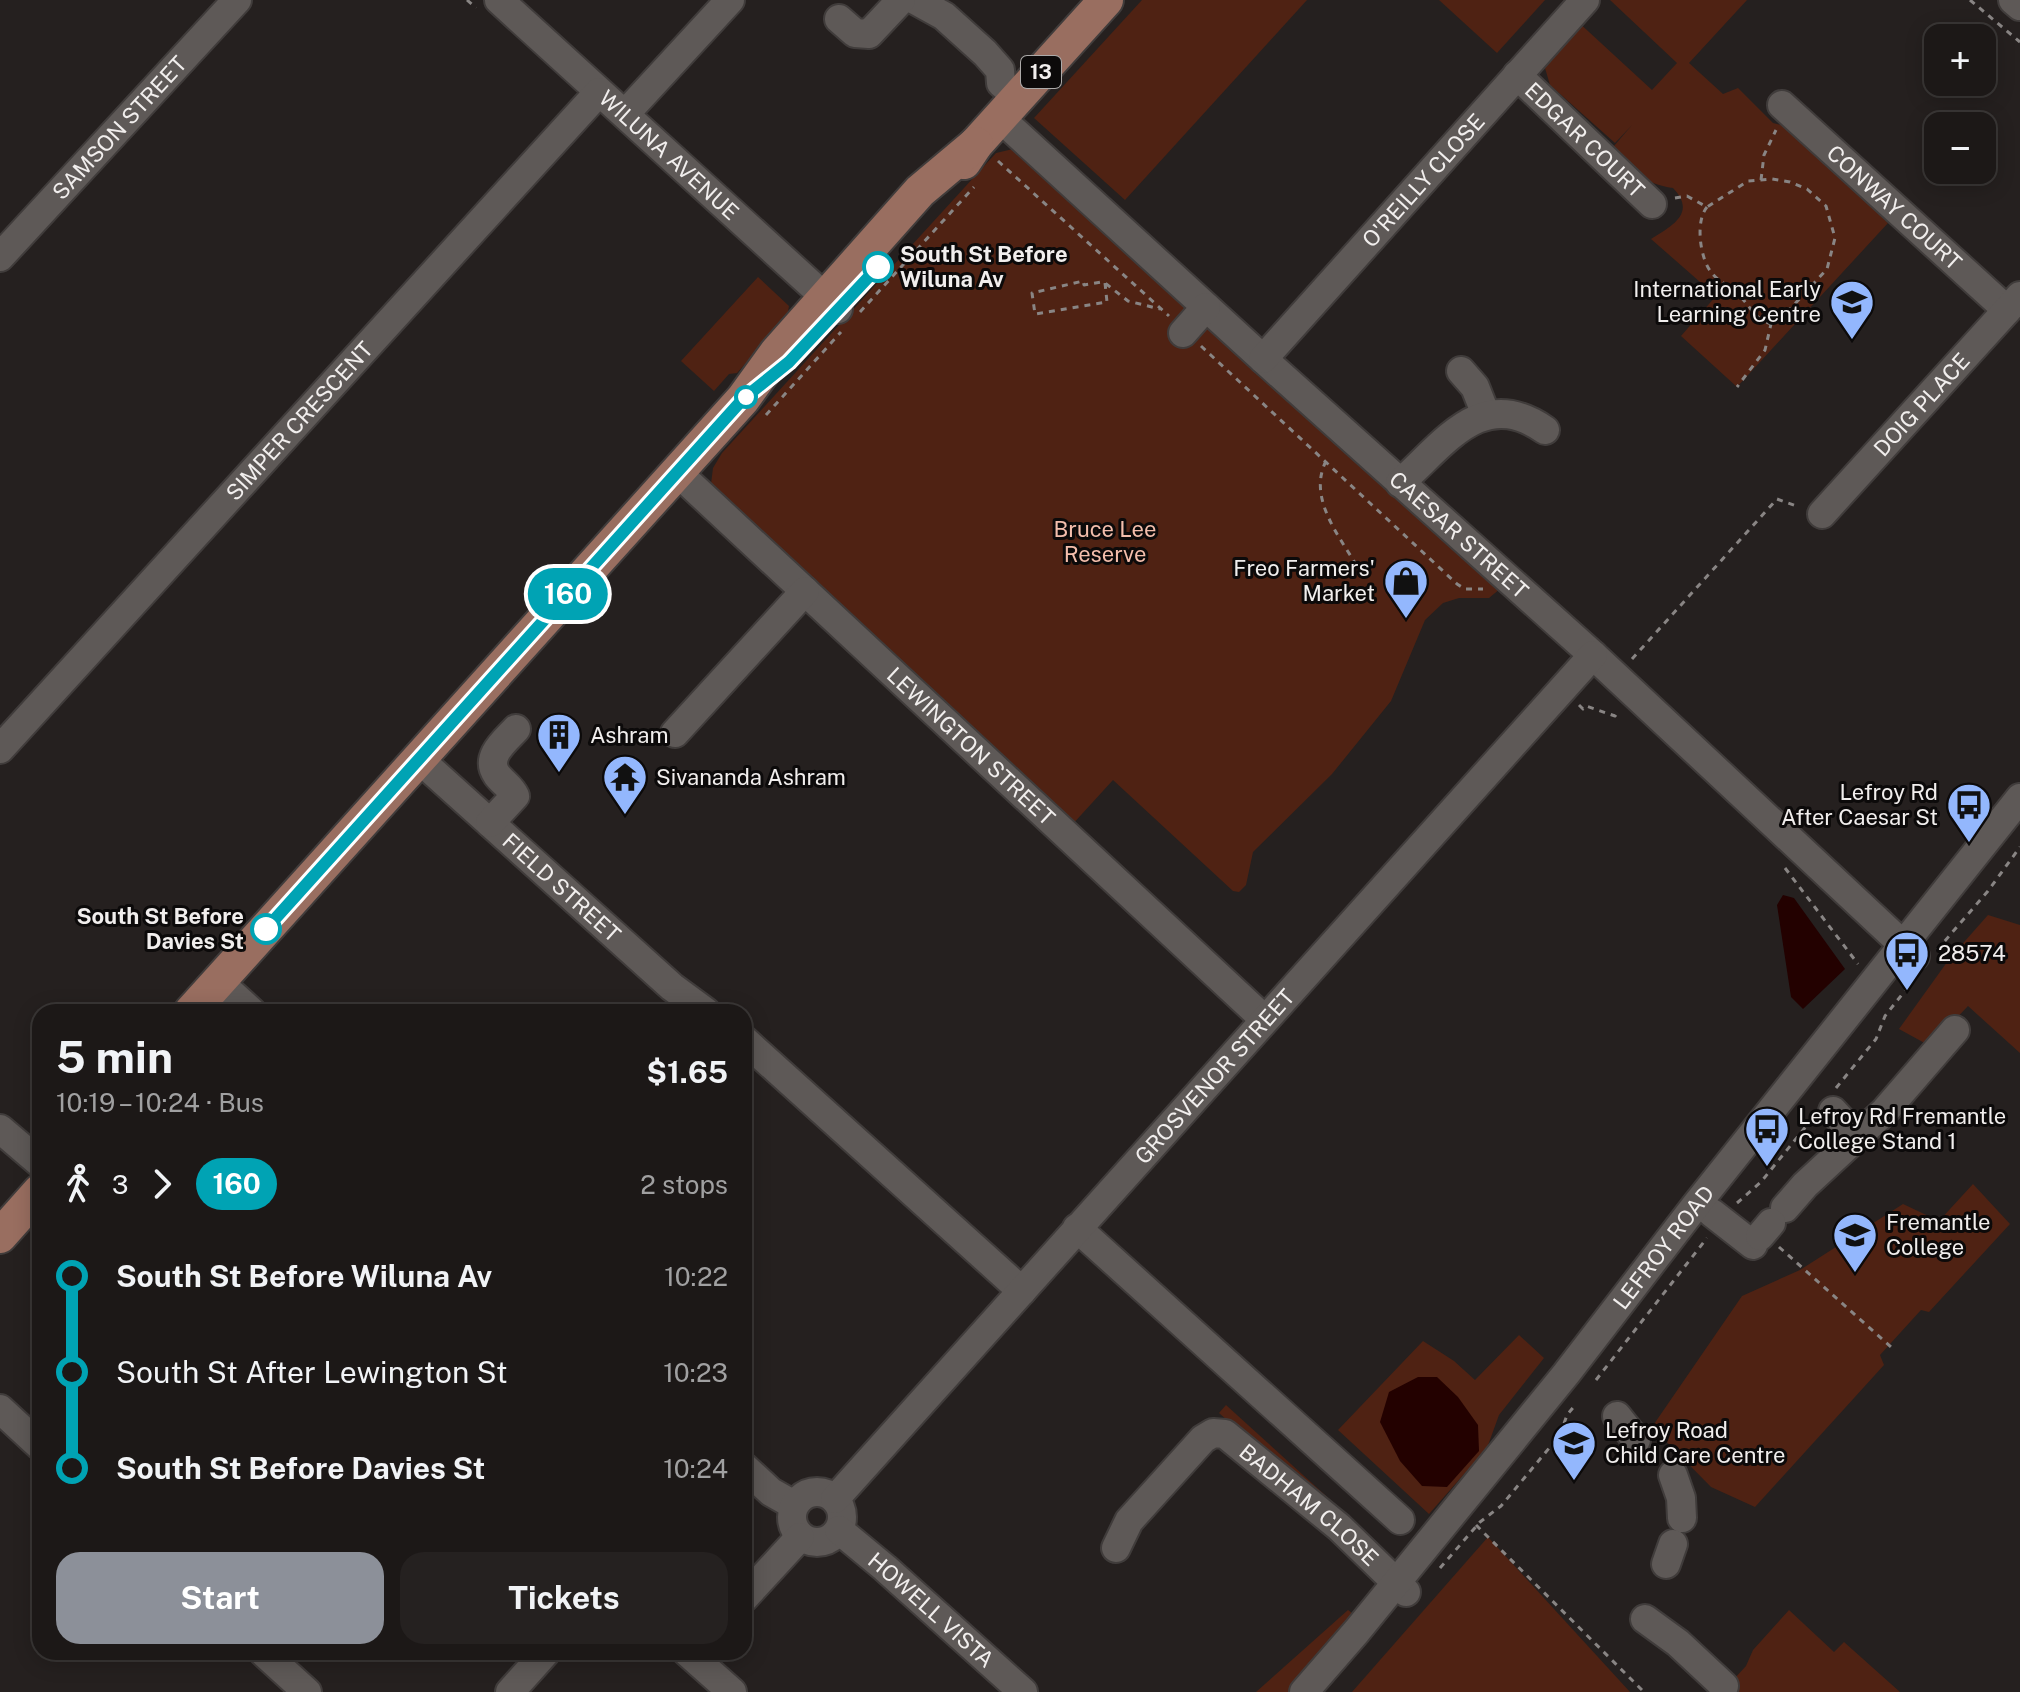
<!DOCTYPE html>
<html lang="en">
<head>
<meta charset="utf-8">
<style>
	body { margin:0; font-family:"Public Sans",sans-serif; background:#252120; color:#f1f3f6; height:100vh; display:flex; flex-direction:column; font-size:30px; white-space:nowrap }
	* { box-sizing:border-box; margin:0 }
	p { font-size:26px; color:#a0a0a1 }
	.icon { flex:none; width:44px; height:44px; fill:none; stroke:currentColor; stroke-width:2; stroke-linecap:round; stroke-linejoin:round }
	.map { position:relative; flex:1; overflow:hidden }
	.panel { position:absolute; left:32px; top:1004px; width:720px; height:656px; display:flex; flex-direction:column; background:#1c1817; border-radius:24px; box-shadow:0 4px 20px #0003,0 0 0 2px #3a3736 }
	.panel>* { flex:none }
	.badge { padding:0 16px; border-radius:26px; font-size:28px; line-height:52px }
	.buttons { position:absolute; left:1924px; top:24px; display:grid; gap:16px }
	.buttons a { display:grid; place-items:center; width:72px; height:72px; border-radius:16px; background:#1c1817; box-shadow:0 4px 20px #0003,0 0 0 2px #3a3736; font-size:40px }
	.map>.badge { position:absolute; translate:-50% -50%; box-shadow:0 0 0 4px #fff }
	.legs { display:flex; align-items:center; gap:12px; height:88px; padding:0 24px; font-size:26px }
	.legs p { margin-inline-start:auto }
	.head { display:flex; align-items:center; justify-content:space-between; height:136px; padding:0 24px }
	h1 { font-size:44px; font-weight:700; line-height:60px }
	.cta { display:flex; gap:16px; margin-top:auto; padding:16px 24px }
	.cta a { flex:1; height:92px; border-radius:24px; background:#8c9099; color:#fff; font-size:32px; font-weight:700; line-height:92px; text-align:center }
	.cta a+a { background:#252120; color:#f1f3f6 }
	ul { padding:0 24px; list-style:none }
	li { display:flex; align-items:center; gap:28px; height:96px; font-size:30px }
	li i { display:grid; place-items:center; width:12px; height:100%; margin:0 10px; background:currentColor }
	li i::after { content:''; width:20px; height:20px; margin:-10px; border:6px solid; border-radius:50%; background:#1c1817 }
	li p { margin-inline-start:auto }
	li:first-child i { background:linear-gradient(#0000 50%,currentColor 0) }
	li:last-child i { background:linear-gradient(currentColor 50%,#0000 0) }
	.map>svg:first-child { display:block }
</style>
</head>
<body>
<div class="map">
<svg width="2020" height="1692" viewBox="0 0 2020 1692">
	<rect width="100%" height="100%" fill="#25201f"/>
	<g fill="#4f2213">
		<polygon points="1142,0 1307,0 1125,200 1034,118"/>
		<polygon points="1439,0 1545,0 1497,53"/>
		<path d="M1610,0H1747L1689,63L1723,94L1738,88L1773,123L1789,127L1888,223L1737,387L1681,336L1716,296L1651,239C1672,226 1697,213 1673,188C1645,184 1629,170 1608,153L1632,125L1615,143L1550,85L1545,68L1550,51L1576,20L1652,90L1677,63Z"/>
		<polygon points="1013,149 1021,152 1501,588 1489,598 1459,598 1443,603 1425,620 1391,701 1332,774 1253,852 1246,885 1239,892 1233,891 1113,780 1071,826 724,503 711,484 713,468 722,453 996,153"/>
		<polygon points="758,277 789,306 787,317 737,373 729,374 714,391 681,361"/>
		<polygon points="1988,915 2020,925 2020,1053 1968,1006 1930,1046 1899,1029 1950,958"/>
		<polygon points="1973,1184 2010,1224 1929,1312 1921,1310 1880,1355 1884,1365 1755,1507 1711,1487 1652,1427 1742,1296 1800,1270 1903,1204 1939,1221"/>
		<polygon points="1519,1335 1544,1358 1499,1415 1487,1448 1429,1514 1338,1430 1423,1341 1454,1361 1475,1380"/>
		<polygon points="1226,1405 1336,1505 1330,1512 1219,1413"/>
		<polygon points="1488,1537 1630,1692 1352,1692"/>
		<polygon points="1348,1610 1357,1617 1290,1692 1256,1692"/>
		<polygon points="1789,1610 1834,1652 1844,1642 1900,1692 1722,1692 1746,1666 1753,1650"/>
	</g>
	<g fill="#230100">
		<polygon points="1783,895 1794,898 1845,969 1803,1009 1791,997 1777,905"/>
		<polygon points="1418,1377 1437,1377 1458,1397 1478,1425 1479,1451 1447,1487 1422,1486 1400,1461 1380,1422 1389,1392"/>
	</g>
	<g fill="none" stroke-linecap="round" stroke-linejoin="round">
		<g stroke="#403c3b" stroke-width="32">
			<g id="minor">
				<path id="s1" d="M499,0L838,309"/>
				<polyline points="915,0 944,16 985,53 1000,70 1001,83 1018,98"/>
				<polyline points="2013,0 2020,6"/>
				<polyline points="839,19 855,33 869,34 901,0"/>
				<path id="s2" d="M1517,75L1652,204"/>
				<path id="s3" d="M1782,105L2007,310"/>
				<polyline points="625,114 730,0"/>
				<path id="s4" d="M1000,118L1263,359L1593,655L1915,956"/>
				<path id="s5" d="M0,257L237,0"/>
				<polyline points="1183,333 1206,307"/>
				<path id="s6" d="M1263,359L1585,0"/>
				<polyline points="1461,371 1475,387 1486,415"/>
				<path id="s7" d="M677,472L1264,1019"/>
				<path d="M1400,483C1446,442 1482,386 1545,430"/>
				<path id="s8" d="M1822,514L2020,296"/>
				<polyline points="675,733 805,591"/>
				<path id="s9" d="M0,749L599,92"/>
				<path id="s10" d="M419,759L672,987L706,1012"/>
				<path d="M490,823L515,796C511,787 503,783 497,775C484,757 505,741 516,729"/>
				<polyline points="219,982 252,1012"/>
				<polyline points="744,1040 1022,1291"/>
				<polyline points="1833,1111 1857,1137"/>
				<polyline points="0,1129 40,1163"/>
				<polyline points="1785,1208 1805,1185 1885,1111 1955,1030"/>
				<polyline points="1712,1213 1753,1245"/>
				<polyline points="1077,1228 1400,1520"/>
				<polyline points="1760,1236 1771,1223"/>
				<polyline points="0,1409 40,1446"/>
				<polyline points="1617,1416 1636,1440"/>
				<polyline points="744,1467 771,1492 794,1505"/>
				<polyline points="1673,1475 1681,1498 1682,1518"/>
				<circle cx="817" cy="1517" r="25"/>
				<path id="s11" d="M835,1499L1593,655"/>
				<path id="s12" d="M839,1530L885,1568L1023,1692"/>
				<path id="s13" d="M1116,1548L1129,1521L1203,1439L1213,1433L1225,1434L1339,1527L1406,1592"/>
				<polyline points="1666,1564 1673,1544"/>
				<polyline points="744,1598 800,1537"/>
				<polyline points="1645,1619 1678,1643 1724,1686"/>
				<polyline points="263,1652 307,1692"/>
				<polyline points="687,1652 732,1692"/>
				<polyline points="510,1692 546,1652"/>
				<path id="s14" d="M1304,1692L1357,1631L1566,1374L1696,1205L2020,798"/>
			</g>
		</g>
		<g stroke="#403c3b" stroke-width="38">
			<g id="major">
				<polyline points="964,162 976,144 1106,0"/>
				<polyline points="191,1012 743,399 777,352 920,191 976,144"/>
				<polyline points="0,1236 40,1191"/>
			</g>
		</g>
		<g stroke="#898584" stroke-width="3" stroke-dasharray="6 6" stroke-linecap="butt">
			<polyline points="467,0 476,8"/>
			<polyline points="1970,0 2020,42"/>
			<polyline points="998,161 1169,316"/>
			<polyline points="1761,180 1764,155 1776,130"/>
			<polyline points="1675,198 1687,196 1707,207 1748,181 1772,179 1790,182 1807,189 1826,206 1835,238 1827,269 1791,308 1771,324 1765,350 1737,387"/>
			<path d="M1707,207C1695,221 1700,258 1711,272C1719,283 1732,286 1740,296C1752,309 1754,318 1771,324"/>
			<polyline points="1105,283 1107,302 1035,314 1032,293 1083,281 1084,285 1102,282 1105,283 1128,301 1160,309"/>
			<polyline points="860,312 974,187"/>
			<polyline points="1201,346 1457,584 1465,589 1483,589"/>
			<polyline points="766,415 841,332"/>
			<path d="M1326,461C1306,501 1344,541 1362,575"/>
			<polyline points="1632,659 1777,499 1799,507"/>
			<polyline points="1579,705 1583,709 1586,706 1615,716 1618,712"/>
			<polyline points="1785,868 1858,964"/>
			<polyline points="1937,950 1988,891 2020,847"/>
			<polyline points="1836,1088 1876,1039 1885,1016 1915,978"/>
			<polyline points="1737,1203 1761,1182 1812,1119"/>
			<polyline points="1779,1247 1891,1347"/>
			<polyline points="1596,1380 1707,1238"/>
			<polyline points="1476,1525 1644,1692"/>
			<polyline points="1440,1568 1480,1522 1501,1506 1560,1435 1567,1415 1576,1404"/>
		</g>
		<use href="#minor" stroke="#5e5957" stroke-width="28"/>
		<use href="#major" stroke="#996e60" stroke-width="34"/>
	</g>
	<g fill="none" stroke-linecap="round" stroke-linejoin="round">
		<g stroke="#fff" stroke-width="18">
			<polyline id="line-1" points="266,929 743,399 789,362 878,267"/>
		</g>
		<use href="#line-1" stroke="#00a3b4" stroke-width="12"/>
	</g>
	<defs>
		<g id="school-pin" transform="scale(2.3)"><path d="M0 17L-7.5 6A9.5 9.5 0 1 1 7.5 6Z" fill="#93b7fd" stroke="#0c0a0a"/><path d="M0-5L7-2L0 1L-7-2ZM-4 1L0 2.5L4 1V4Q0 6-4 4Z" fill="#111"/></g>
		<g id="shop-pin" transform="scale(2.3)"><path d="M0 17L-7.5 6A9.5 9.5 0 1 1 7.5 6Z" fill="#93b7fd" stroke="#0c0a0a"/><path d="M-5-2.5h2.3a2.7 3.5 0 0 1 5.4 0H5L5.5 6h-11ZM-1.5-2.5h3a1.5 2.3 0 0 0-3 0Z" fill="#111"/></g>
		<g id="building-pin" transform="scale(2.3)"><path d="M0 17L-7.5 6A9.5 9.5 0 1 1 7.5 6Z" fill="#93b7fd" stroke="#0c0a0a"/><path d="M-4-6H4V6H1V3H-1V6H-4ZM-2.5-4.3h1.7v1.8h-1.7ZM.8-4.3h1.7v1.8H.8ZM-2.5-1h1.7V.8h-1.7ZM.8-1h1.7V.8H.8Z" fill="#111"/></g>
		<g id="temple-pin" transform="scale(2.3)"><path d="M0 17L-7.5 6A9.5 9.5 0 1 1 7.5 6Z" fill="#93b7fd" stroke="#0c0a0a"/><path d="M0-6L5-2H3V0L6.5 2.5H4V6H1.5V3h-3V6H-4V2.5H-6.5L-3 0V-2H-5Z" fill="#111"/></g>
		<g id="bus-pin" transform="scale(2.3)"><path d="M0 17L-7.5 6A9.5 9.5 0 1 1 7.5 6Z" fill="#93b7fd" stroke="#0c0a0a"/><path d="M-5-6H5V4H4V6H2V4H-2V6H-4V4H-5ZM-3.5-4V0h7V-4ZM-3.5 1.2v1.5H-2V1.2ZM2 1.2v1.5H3.5V1.2Z" fill="#111"/></g>
	</defs>
	<g fill-rule="evenodd">
		<use href="#school-pin" x="1852" y="302"/>
		<use href="#shop-pin" x="1406" y="581"/>
		<use href="#building-pin" x="559" y="735"/>
		<use href="#temple-pin" x="625" y="777"/>
		<use href="#bus-pin" x="1969" y="805"/>
		<use href="#bus-pin" x="1907" y="953"/>
		<use href="#bus-pin" x="1767" y="1129"/>
		<use href="#school-pin" x="1855" y="1235"/>
		<use href="#school-pin" x="1574" y="1443"/>
	</g>
	<g fill="#fff" stroke="#00a3b4" stroke-width="4">
		<circle cx="878" cy="267" r="14"/>
		<circle cx="746" cy="397" r="10"/>
		<circle cx="266" cy="929" r="14"/>
	</g>
	<g text-anchor="middle" dominant-baseline="central" stroke-width="6" stroke-linejoin="round" paint-order="stroke">
		<rect fill="#0c0a0a" stroke="#acaaa9" stroke-width="2" x="1021" y="56" width="40" height="32" rx="6"/>
		<g font-size="20" font-weight="bold" fill="#f1eeed">
			<text x="1041" y="72">13</text>
		</g>
		<g font-size="22" fill="#f1eeed" stroke="#0c0a0a">
			<text stroke="none"><textPath href="#s5" startOffset="176">SAMSON STREET</textPath></text>
			<text stroke="none"><textPath href="#s2" startOffset="94">EDGAR COURT</textPath></text>
			<text stroke="none"><textPath href="#s1" startOffset="230">WILUNA AVENUE</textPath></text>
			<text stroke="none"><textPath href="#s6" startOffset="240">O'REILLY CLOSE</textPath></text>
			<text stroke="none"><textPath href="#s3" startOffset="152">CONWAY COURT</textPath></text>
			<text stroke="none"><textPath href="#s8" startOffset="148">DOIG PLACE</textPath></text>
			<text stroke="none"><textPath href="#s9" startOffset="444">SIMPER CRESCENT</textPath></text>
			<text stroke="none"><textPath href="#s4" startOffset="620">CAESAR STREET</textPath></text>
			<text stroke="none"><textPath href="#s7" startOffset="402">LEWINGTON STREET</textPath></text>
			<text stroke="none"><textPath href="#s10" startOffset="192">FIELD STREET</textPath></text>
			<text stroke="none"><textPath href="#s11" startOffset="568">GROSVENOR STREET</textPath></text>
			<text stroke="none"><textPath href="#s14" startOffset="572">LEFROY ROAD</textPath></text>
			<text stroke="none"><textPath href="#s13" startOffset="274">BADHAM CLOSE</textPath></text>
			<text stroke="none"><textPath href="#s12" startOffset="122">HOWELL VISTA</textPath></text>
		</g>
		<g font-size="22" font-weight="bold" fill="#f1eeed" stroke="#0c0a0a" text-anchor="start">
			<text x="900" y="254">South St Before<tspan x="900" dy="25">Wiluna Av</tspan></text>
			<text x="244" y="916" text-anchor="end">South St Before<tspan x="244" dy="25">Davies St</tspan></text>
		</g>
		<g font-size="22" fill="#f1eeed" stroke="#0c0a0a" text-anchor="start">
			<text x="1821" y="289" text-anchor="end">International Early<tspan x="1821" dy="25">Learning Centre</tspan></text>
			<text x="1375" y="568" text-anchor="end">Freo Farmers'<tspan x="1375" dy="25">Market</tspan></text>
			<text x="590" y="735">Ashram</text>
			<text x="656" y="777">Sivananda Ashram</text>
			<text x="1938" y="792" text-anchor="end">Lefroy Rd<tspan x="1938" dy="25">After Caesar St</tspan></text>
			<text x="1938" y="953">28574</text>
			<text x="1798" y="1116">Lefroy Rd Fremantle<tspan x="1798" dy="25">College Stand 1</tspan></text>
			<text x="1886" y="1222">Fremantle<tspan x="1886" dy="25">College</tspan></text>
			<text x="1605" y="1430">Lefroy Road<tspan x="1605" dy="25">Child Care Centre</tspan></text>
		</g>
		<g font-size="22" fill="#f4beac" stroke="#0c0a0a">
			<text x="1105" y="529">Bruce Lee<tspan x="1105" dy="25">Reserve</tspan></text>
		</g>
	</g>
</svg>
<div class="buttons">
<a>+</a>
<a>−</a>
</div>
<b class="badge" style="left:568px;top:594px;background:#00a3b4;color:#fff">160</b>
<section class="panel">
<div class="head"><div><h1>5 min</h1><p>10:19 – 10:24 · Bus</p></div><b>$1.65</b></div>
<div class="legs"><svg class="icon" aria-label="walk" viewBox="0 0 24 24"><circle cx="13" cy="4" r="2"/><path d="M13 8l-2 6 4 7M11 14l-3 7M7 12l3-4h3l4 4"/></svg>3<svg class="icon" aria-label="forward" viewBox="0 0 24 24"><path d="M9 5l7 7-7 7"/></svg><b class="badge" style="background:#00a3b4;color:#fff">160</b><p>2 stops</p></div>
<ul>
<li><i style="color:#00a3b4"></i><b>South St Before Wiluna Av</b><p>10:22</p></li>
<li><i style="color:#00a3b4"></i><span>South St After Lewington St</span><p>10:23</p></li>
<li><i style="color:#00a3b4"></i><b>South St Before Davies St</b><p>10:24</p></li>
</ul>
<div class="cta"><a>Start</a><a>Tickets</a></div>
</section>
</div>
</body>
</html>
